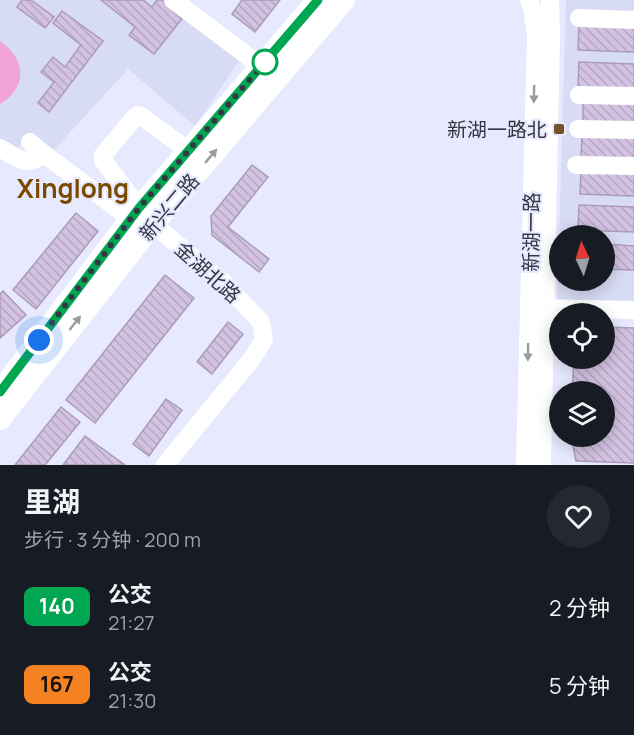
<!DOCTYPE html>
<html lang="zh">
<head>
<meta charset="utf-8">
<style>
	body { margin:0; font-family:Manrope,"Noto Sans SC",sans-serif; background:#242831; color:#f1f3f6; height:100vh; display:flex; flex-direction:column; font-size:22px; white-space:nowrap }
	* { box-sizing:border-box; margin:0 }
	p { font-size:20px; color:#9ea1a6 }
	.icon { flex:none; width:33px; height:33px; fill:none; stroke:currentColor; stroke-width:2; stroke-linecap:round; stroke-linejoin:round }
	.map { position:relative; height:465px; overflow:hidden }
	.sheet { display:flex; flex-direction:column; background:#171b24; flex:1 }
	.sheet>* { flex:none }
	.badge { padding:0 12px; border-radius:9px; font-size:21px; line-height:39px }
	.needle { width:39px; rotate:356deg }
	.fabs { position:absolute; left:549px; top:225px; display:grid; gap:12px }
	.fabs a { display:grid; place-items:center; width:66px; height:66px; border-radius:50%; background:#171b24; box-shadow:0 3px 15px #0003; font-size:30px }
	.you { position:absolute; width:30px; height:30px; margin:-15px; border:4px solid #fff; border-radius:50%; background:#1a73e8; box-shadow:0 0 0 9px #1a73e833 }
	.map>.badge { position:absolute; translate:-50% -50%; box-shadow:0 0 0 3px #fff }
	.round { display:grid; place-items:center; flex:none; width:63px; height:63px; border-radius:32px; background:#242831 }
	.summary { display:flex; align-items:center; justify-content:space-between; height:102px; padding:0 24px }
	h1 { font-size:28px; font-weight:700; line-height:45px }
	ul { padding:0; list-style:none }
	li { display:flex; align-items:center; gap:18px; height:78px; padding:0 24px }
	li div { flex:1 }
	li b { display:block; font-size:22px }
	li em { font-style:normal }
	li .badge { min-width:66px; font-weight:700; text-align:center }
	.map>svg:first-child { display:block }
</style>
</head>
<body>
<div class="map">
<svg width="634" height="465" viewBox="0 0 634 465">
	<defs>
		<pattern id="building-back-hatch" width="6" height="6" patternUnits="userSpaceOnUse" patternTransform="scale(1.5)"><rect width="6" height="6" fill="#d3c2e1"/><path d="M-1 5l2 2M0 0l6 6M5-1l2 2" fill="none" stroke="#b6a7c2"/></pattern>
	</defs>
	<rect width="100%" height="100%" fill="#e7eafe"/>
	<g fill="#d8dbf4" fill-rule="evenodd">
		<polygon points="0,0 167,0 243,55 195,126 128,69 54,150 32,133 17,149 0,139"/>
		<path d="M566,0H634V301L557,303ZM560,236H604V280H560Z"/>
	</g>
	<path fill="#f1a2d8" d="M0,41C26,59 28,87 0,104Z"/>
	<g fill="url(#building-back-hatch)" stroke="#ac9bb9" stroke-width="1.5">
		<polygon points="22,0 31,0 54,17 45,28 17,7"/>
		<polygon points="101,0 143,0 152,7 157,0 164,0 184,16 154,54 129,35 135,27"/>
		<polygon points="242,0 280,0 255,32 232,14"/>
		<polygon points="62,11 103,41 49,112 38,103 54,82 41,72 53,57 65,67 81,45 53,23"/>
		<polygon points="579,22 634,24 634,52 578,50"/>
		<polygon points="579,62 634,64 634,89 578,87"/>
		<polygon points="583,99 634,101 634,125 583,123"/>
		<polygon points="582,134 634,136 634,160 581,158"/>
		<polygon points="252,165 268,177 228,227 269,259 259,272 212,235 211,216"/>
		<polygon points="581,170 634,172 634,196 580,194"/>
		<polygon points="579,205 634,207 634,232 578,230"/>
		<polygon points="76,213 98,231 36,309 13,290"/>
		<polygon points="604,244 634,246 634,270 604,269"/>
		<polygon points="165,275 194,298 95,423 66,400"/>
		<polygon points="3,291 26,315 0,338 0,294"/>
		<polygon points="228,322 243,334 212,374 197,362"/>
		<polygon points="604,327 634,328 634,463 576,461 571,436 604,436 604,392 572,392 574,358 604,358"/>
		<polygon points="166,399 182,410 149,456 133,444"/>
		<polygon points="61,407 80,422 45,465 15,465"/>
		<polygon points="85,436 125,465 63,465"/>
	</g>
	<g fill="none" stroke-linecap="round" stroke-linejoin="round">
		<g stroke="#fff" stroke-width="18">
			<polyline points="173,0 261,66"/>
			<polyline points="579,18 634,20"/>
			<polyline points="579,95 634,96"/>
			<polyline points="578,129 634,130"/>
			<polyline points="30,142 44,154"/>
			<path d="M0,148C18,158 26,168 44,154L131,219"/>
			<polyline points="576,165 634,166"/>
			<polyline points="139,208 103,160 103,155 135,117 138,115 141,116 189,151"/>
			<polyline points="153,224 224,283 261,322 264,340 251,360 165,465"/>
			<polyline points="534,308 634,310"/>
			<polyline points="525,465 536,35 532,8 529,0"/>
			<polyline points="542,465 551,36 550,0"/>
		</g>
		<g stroke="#fff" stroke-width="22">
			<polyline points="0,392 139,208 318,0"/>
			<polyline points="0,419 153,224 344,0"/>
		</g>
	</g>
	<defs><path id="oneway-solid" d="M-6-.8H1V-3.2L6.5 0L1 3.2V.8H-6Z" transform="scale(1.5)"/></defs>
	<g fill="#9a9ba2">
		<use href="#oneway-solid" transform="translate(534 94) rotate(91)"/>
		<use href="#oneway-solid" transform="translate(211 156) rotate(-50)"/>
		<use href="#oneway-solid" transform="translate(75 323) rotate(-52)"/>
		<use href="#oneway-solid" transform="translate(528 352) rotate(91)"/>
	</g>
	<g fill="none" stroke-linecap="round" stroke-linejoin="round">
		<g stroke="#fff" stroke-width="14">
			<polyline id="line" points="0,392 139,208 318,0"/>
		</g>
		<use href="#line" stroke="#00a651" stroke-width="9"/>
		<polyline stroke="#363744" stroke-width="6" stroke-dasharray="0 10.8" points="39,340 139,208 265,62"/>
	</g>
	<circle fill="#fff" stroke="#00a651" stroke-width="3" cx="265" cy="62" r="12"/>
	<rect fill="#735129" stroke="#e7eafe" stroke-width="2" x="553" y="123" width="12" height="12" rx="3"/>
	<g text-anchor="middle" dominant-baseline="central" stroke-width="4.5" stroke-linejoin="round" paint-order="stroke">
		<g font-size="20" fill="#363744" stroke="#e7eafe" text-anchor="end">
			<text x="547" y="129">新湖一路北</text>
		</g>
		<g font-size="20" fill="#363744" stroke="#e7eafe">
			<text transform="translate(169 207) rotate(-50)">新兴二路</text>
			<text transform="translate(531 232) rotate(-89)">新湖一路</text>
			<text transform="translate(208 272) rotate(42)">金湖北路</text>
		</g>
		<g font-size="26" font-weight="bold" fill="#7a4a00" stroke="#e7eafe">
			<text x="73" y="188">Xinglong</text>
		</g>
	</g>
</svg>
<div class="fabs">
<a><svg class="needle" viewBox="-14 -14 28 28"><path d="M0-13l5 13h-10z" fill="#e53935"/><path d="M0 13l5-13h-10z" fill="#9ea1a6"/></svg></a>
<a><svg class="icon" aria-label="locate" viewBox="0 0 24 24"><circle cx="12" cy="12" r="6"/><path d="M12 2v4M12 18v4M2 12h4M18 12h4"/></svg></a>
<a><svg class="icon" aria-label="layers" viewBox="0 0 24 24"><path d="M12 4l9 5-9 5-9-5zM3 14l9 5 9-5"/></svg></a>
</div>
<div class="you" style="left:39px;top:340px"></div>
</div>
<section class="sheet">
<div class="summary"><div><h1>里湖</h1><p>步行 · 3 分钟 · 200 m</p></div><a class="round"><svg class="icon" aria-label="heart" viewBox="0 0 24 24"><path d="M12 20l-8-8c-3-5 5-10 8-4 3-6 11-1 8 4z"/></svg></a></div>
<ul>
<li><span class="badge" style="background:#00a651;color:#fff">140</span><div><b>公交</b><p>21:27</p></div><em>2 分钟</em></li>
<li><span class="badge" style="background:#f58220;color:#111">167</span><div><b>公交</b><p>21:30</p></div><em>5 分钟</em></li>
</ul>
</section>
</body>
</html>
